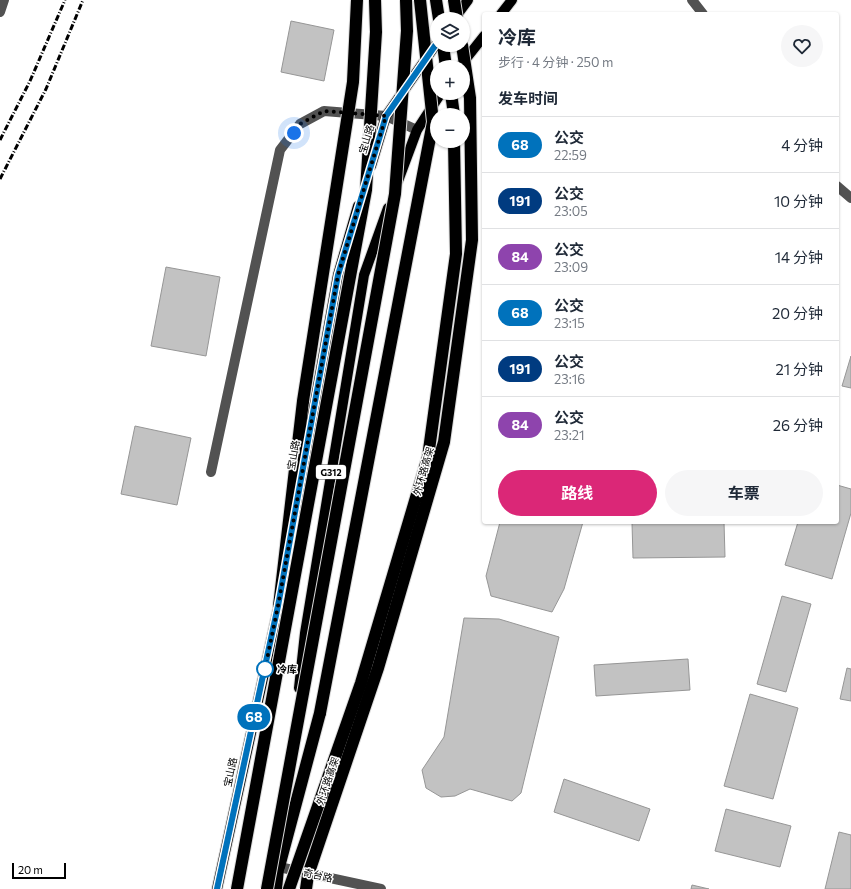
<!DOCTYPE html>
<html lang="zh">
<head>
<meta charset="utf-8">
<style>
	body { margin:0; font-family:Commissioner,"Noto Sans SC",sans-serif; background:#f6f6f7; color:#1f2937; height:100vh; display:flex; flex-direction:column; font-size:15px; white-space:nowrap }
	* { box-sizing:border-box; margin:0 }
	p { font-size:13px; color:#747a83 }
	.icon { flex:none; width:22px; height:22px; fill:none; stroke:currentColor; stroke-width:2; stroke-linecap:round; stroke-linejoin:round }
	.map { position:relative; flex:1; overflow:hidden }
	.sheet { position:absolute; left:482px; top:12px; width:357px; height:512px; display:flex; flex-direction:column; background:#fff; border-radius:4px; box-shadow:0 1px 3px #0004 }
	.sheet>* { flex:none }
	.badge { padding:0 8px; border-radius:13px; font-size:14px; line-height:26px }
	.buttons { position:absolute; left:430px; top:12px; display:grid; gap:8px }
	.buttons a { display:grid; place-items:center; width:40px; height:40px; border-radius:50%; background:#fff; box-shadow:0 1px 3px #0004; font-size:20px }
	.scale { position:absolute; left:12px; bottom:10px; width:54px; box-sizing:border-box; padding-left:4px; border:2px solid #000; border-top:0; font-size:11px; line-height:14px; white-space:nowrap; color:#000; -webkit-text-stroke:3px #fff; paint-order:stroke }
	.you { position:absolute; width:20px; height:20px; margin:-10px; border:3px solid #fff; border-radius:50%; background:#1a73e8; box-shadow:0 0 0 6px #1a73e833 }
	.map>.badge { position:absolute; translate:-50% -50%; box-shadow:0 0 0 2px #fff }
	h2 { padding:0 16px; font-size:15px; line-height:36px }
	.round { display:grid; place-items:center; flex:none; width:42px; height:42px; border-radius:21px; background:#f6f6f7 }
	.headline { display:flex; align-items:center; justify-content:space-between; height:68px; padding:0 16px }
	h1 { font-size:19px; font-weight:700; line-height:30px }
	.cta { display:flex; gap:8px; margin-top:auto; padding:8px 16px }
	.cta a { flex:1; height:46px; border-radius:24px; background:#db2777; color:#fff; font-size:16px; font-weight:700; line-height:46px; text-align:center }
	.cta a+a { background:#f6f6f7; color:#1f2937 }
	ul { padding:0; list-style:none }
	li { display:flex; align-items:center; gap:12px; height:56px; padding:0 16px; border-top:1px solid #e0e1e3 }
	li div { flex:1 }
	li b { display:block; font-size:15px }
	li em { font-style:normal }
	li .badge { min-width:44px; font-weight:700; text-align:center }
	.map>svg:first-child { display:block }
</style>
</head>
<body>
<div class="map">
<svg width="851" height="889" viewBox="0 0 851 889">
	<rect width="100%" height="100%" fill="#fff"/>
	<g fill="#c2c2c2" stroke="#969696">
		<polygon points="291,21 334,30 324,81 281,72"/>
		<polygon points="166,267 220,277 206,356 151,346"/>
		<polygon points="851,356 851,388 842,386"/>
		<polygon points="135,426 191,438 177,505 121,494"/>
		<polygon points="837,485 851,489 851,513 832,579 785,565 798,522 837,522"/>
		<polygon points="500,522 583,522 564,589 552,612 491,596 486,576"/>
		<polygon points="724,522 725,557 633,558 632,523"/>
		<polygon points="782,596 811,604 786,692 757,684"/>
		<polygon points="464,618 499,619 559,637 521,793 512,801 470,789 455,796 441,797 426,788 422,770 444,737"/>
		<polygon points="688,659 690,690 596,696 594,665"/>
		<polygon points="847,668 851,669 851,701 840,699"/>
		<polygon points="750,694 798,708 773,799 724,786"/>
		<polygon points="564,779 650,809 639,841 554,812"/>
		<polygon points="726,809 791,826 780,867 715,851"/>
		<polygon points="839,832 851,835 851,889 825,889"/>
		<polygon points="692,885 709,889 691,889"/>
	</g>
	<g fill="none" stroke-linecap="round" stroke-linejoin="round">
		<g stroke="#dbdbdb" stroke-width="12">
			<g id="major">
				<polyline points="501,14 512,0"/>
				<polyline points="454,19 468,0"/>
				<polyline points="461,65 484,36"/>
				<polyline points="371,166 386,116 437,43"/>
				<polyline points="398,181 417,130 441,93"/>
				<polyline points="295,513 338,275 358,206"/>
				<polyline points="299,688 305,633 364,275 388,208"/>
				<polyline points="217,889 280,600"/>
				<polyline points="277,889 280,859"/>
			</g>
		</g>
		<g stroke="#dbdbdb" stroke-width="14">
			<g id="highway">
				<polyline points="436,0 439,19"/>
				<polyline points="443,45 446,67"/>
				<polyline points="451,93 454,115"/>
				<polyline points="279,606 303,401"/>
				<polyline points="279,867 320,713"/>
			</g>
		</g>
		<g stroke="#525252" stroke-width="10">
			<polyline points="692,0 703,14"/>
			<polyline points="0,12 4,0"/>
			<polyline points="837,186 851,198"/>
			<polyline points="211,472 280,150 300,124 324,111 386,116 417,130"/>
			<polyline points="279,867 381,889"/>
		</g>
		<use href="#major" stroke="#000" stroke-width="10"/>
		<use href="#highway" stroke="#000" stroke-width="12"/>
		<g stroke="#000" stroke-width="3" stroke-dasharray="6 2 1 2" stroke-linecap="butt">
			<polyline points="0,140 30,81 65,0"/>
			<polyline points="0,179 46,89 83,0"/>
		</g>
		<g stroke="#dbdbdb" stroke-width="14" stroke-linecap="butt">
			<g id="highway-bridge">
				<polyline points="454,0 457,19"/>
				<polyline points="303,401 353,82 357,0"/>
				<polyline points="320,713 433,122 420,0"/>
				<polyline points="237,889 366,190 376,32 375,0"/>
				<polyline points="267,889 395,194 407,31 406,0"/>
				<polyline points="289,889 361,683 428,457 456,254 454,141"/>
				<polyline points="306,889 308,875 378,668 444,442 472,240 470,98 462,45"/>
			</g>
		</g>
		<use href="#highway-bridge" stroke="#000" stroke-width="12"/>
	</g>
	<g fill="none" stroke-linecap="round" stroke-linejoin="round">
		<g stroke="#fff" stroke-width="9">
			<polyline id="line" points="217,889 278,606 338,275 386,116 437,43"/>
		</g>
		<use href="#line" stroke="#0072bc" stroke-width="6"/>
		<polyline stroke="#000" stroke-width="4" stroke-dasharray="0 7.2" points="265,669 278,606 338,275 386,116 324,111 300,124 294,133"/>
	</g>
	<circle fill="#fff" stroke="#0072bc" stroke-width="2" cx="265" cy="669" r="8"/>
	<g text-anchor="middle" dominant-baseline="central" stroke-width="3" stroke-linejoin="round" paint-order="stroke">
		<rect fill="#fff" stroke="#4c4c4c" stroke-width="1" x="316" y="465" width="30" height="14" rx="3"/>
		<g font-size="9" font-weight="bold" fill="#000">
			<text x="331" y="472">G312</text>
		</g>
		<g font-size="10" fill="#000" stroke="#fff">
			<text transform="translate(366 139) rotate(-73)">宝山路</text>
			<text transform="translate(293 455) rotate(-80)">宝山路</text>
			<text transform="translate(423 471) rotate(-74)">外环路高架</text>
			<text transform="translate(230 772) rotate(-78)">宝山路</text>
			<text transform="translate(327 781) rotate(-71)">外环路高架</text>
			<text transform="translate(318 875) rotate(12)">奇台路</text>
		</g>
		<g font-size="10" font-weight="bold" fill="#000" stroke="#fff" text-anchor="start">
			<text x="277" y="669">冷库</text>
		</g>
	</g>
</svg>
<div class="buttons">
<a><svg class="icon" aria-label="layers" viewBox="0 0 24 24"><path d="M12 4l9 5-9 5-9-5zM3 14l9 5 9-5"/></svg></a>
<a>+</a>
<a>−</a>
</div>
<div class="scale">20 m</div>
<div class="you" style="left:294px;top:133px"></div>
<b class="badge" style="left:254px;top:717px;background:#0072bc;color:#fff">68</b>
<section class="sheet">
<div class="headline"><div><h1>冷库</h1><p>步行 · 4 分钟 · 250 m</p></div><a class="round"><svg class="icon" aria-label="heart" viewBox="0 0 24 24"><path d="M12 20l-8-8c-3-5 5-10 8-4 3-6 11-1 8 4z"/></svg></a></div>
<h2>发车时间</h2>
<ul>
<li><span class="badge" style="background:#0072bc;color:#fff">68</span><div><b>公交</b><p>22:59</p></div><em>4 分钟</em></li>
<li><span class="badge" style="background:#003b80;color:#fff">191</span><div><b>公交</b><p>23:05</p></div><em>10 分钟</em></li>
<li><span class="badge" style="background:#8e44ad;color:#fff">84</span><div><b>公交</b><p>23:09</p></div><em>14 分钟</em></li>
<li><span class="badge" style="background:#0072bc;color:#fff">68</span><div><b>公交</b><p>23:15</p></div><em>20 分钟</em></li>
<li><span class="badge" style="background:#003b80;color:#fff">191</span><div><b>公交</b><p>23:16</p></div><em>21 分钟</em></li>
<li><span class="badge" style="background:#8e44ad;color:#fff">84</span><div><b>公交</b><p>23:21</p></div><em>26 分钟</em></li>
</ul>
<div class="cta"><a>路线</a><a>车票</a></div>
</section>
</div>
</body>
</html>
